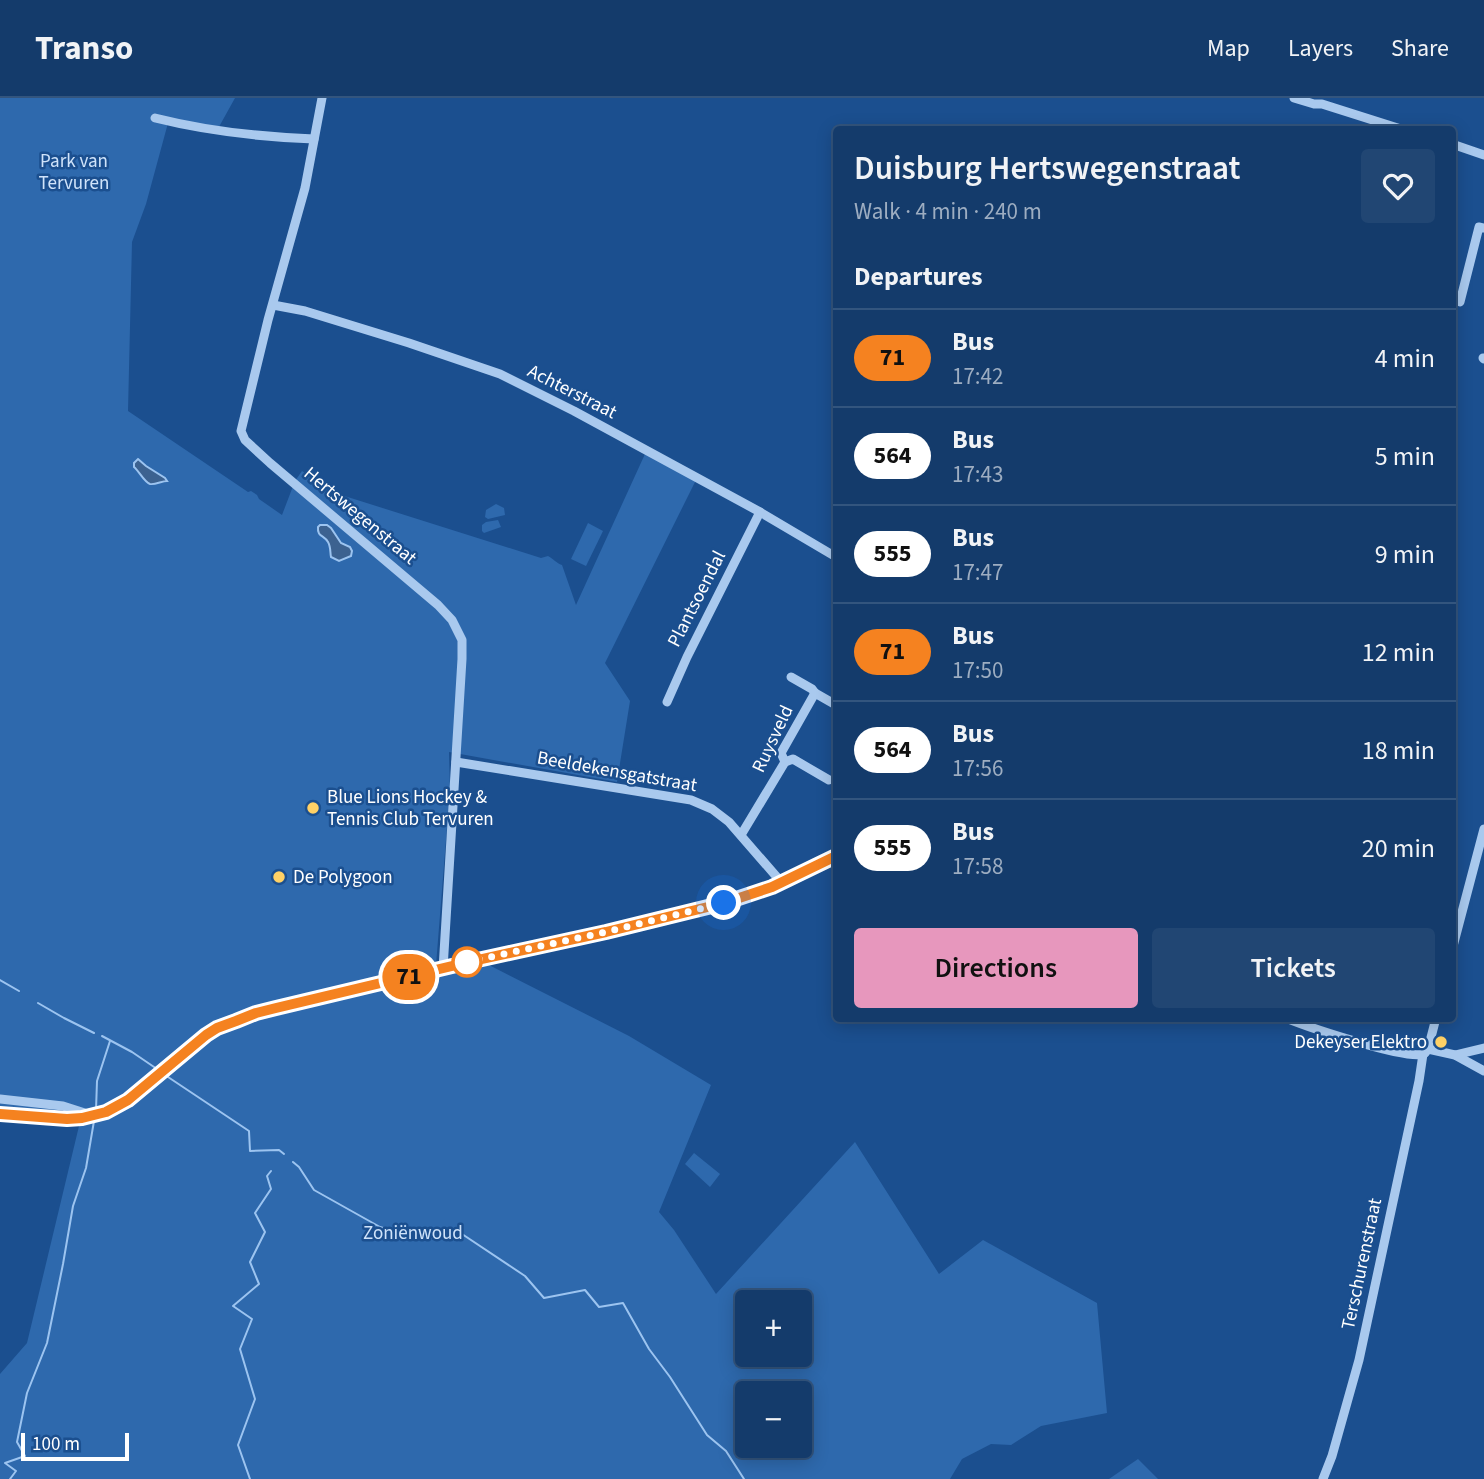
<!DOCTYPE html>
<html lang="en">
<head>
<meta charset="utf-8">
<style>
	body { margin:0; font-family:"Source Sans 3",sans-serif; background:#214673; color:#f1f3f6; height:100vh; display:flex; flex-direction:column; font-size:26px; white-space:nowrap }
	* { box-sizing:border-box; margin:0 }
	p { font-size:23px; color:#9dadc1 }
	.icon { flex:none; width:38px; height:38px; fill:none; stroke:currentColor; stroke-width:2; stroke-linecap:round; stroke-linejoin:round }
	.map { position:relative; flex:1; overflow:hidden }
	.details { position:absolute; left:833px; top:28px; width:623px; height:896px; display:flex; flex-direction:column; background:#143b6b; border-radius:7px; box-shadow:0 4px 18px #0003,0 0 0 2px #33557e }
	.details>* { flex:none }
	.badge { padding:0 14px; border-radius:23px; font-size:24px; line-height:46px }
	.fabs { position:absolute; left:735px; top:1192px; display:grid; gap:14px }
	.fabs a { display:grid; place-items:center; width:77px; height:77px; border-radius:7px; background:#143b6b; box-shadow:0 4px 18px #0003,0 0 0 2px #33557e; font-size:35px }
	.scale { position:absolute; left:21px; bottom:18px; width:108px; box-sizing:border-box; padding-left:7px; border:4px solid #fff; border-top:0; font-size:19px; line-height:24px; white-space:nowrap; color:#fff; -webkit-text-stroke:5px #1b4f8f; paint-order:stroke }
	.you { position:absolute; width:35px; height:35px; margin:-18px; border:5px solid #fff; border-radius:50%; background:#1a73e8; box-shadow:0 0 0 10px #1a73e833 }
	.map>.badge { position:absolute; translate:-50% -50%; box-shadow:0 0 0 4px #fff }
	h2 { padding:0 21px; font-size:26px; line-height:63px }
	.round { display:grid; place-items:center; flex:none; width:74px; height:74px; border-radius:7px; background:#214673 }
	.headline { display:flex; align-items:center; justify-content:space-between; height:119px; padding:0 21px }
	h1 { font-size:33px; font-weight:600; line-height:52px }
	.action { display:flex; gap:14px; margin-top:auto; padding:14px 21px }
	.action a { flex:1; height:80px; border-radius:7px; background:#e797bd; color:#111; font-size:28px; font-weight:600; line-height:80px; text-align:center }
	.action a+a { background:#214673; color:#f1f3f6 }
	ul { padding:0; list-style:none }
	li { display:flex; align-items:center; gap:21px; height:98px; padding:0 21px; border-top:2px solid #33557e }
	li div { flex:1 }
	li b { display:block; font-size:26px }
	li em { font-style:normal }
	li .badge { min-width:77px; font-weight:700; text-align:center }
	header { display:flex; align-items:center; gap:42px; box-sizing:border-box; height:98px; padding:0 35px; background:#143b6b; border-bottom:2px solid #33557e }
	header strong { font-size:33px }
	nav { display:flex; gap:38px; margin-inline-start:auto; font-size:24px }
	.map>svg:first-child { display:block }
</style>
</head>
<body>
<header>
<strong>Transo</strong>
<nav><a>Map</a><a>Layers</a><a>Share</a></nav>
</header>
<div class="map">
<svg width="1484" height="1381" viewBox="0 0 1484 1381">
	<rect width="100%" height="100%" fill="#1b4f8f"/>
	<g fill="#2e69ad" fill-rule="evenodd">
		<path d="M0,0H235L215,36L168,25L146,106L132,144L128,313L248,394L251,393L257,397L259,401L282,417L295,383L302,373L335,395L541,460L548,458C554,461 556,465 562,467L576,507L645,356L696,382L605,565L630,603L617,684L449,654L450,692L436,867L265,907L268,916L441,875L489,867L629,938L711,987L659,1114L674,1132L716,1196L855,1044L939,1176L983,1142L1097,1205L1107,1315L1041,1328L1011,1347L991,1346L962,1361L950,1381H0V1276L27,1245L79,1028L76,1016L0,1009ZM747,1204H800V1256H747ZM747,1295H800V1348H747Z"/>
		<polygon points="496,406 504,410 505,417 488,421 485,419 486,412"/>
		<polygon points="498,422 501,429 484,435 482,433 482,427 486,424"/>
		<polygon points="588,425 603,433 586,468 571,461"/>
		<polygon points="694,1055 720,1076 710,1089 685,1066"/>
		<polygon points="1138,1361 1158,1381 1109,1381"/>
	</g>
	<g fill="#3c6290" stroke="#9cc4f0" stroke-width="2">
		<path d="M138,361L146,368L165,380L167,383C162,383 155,387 150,386C144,384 139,373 134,369V365Z"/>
		<path d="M320,427H327L331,430L341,445L350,449L352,453L351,458L339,463L331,459C330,455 331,449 328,444C324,437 317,439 318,429Z"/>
	</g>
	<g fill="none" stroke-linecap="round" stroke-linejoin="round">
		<g stroke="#9cc4f0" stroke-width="2">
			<polyline points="0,882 19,893"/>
			<polyline points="38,905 64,920 94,935"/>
			<polyline points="102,938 132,954 157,971"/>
			<polyline points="165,977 249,1033 250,1053 279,1052 284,1056"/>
			<polyline points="96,1012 97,983 110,943"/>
			<polyline points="293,1064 299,1069 314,1092 380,1129 423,1142 456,1132 525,1178 544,1200 585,1192 599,1209 623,1205 649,1251 670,1279 707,1337 726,1353 744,1381"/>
			<polyline points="10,1381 16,1373 5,1365 25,1358 17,1344 27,1295 47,1245 63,1166 73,1108 86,1070 94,1023"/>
			<polyline points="250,1381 238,1347 255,1301 240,1251 252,1221 233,1208 259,1186 250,1164 265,1134 255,1115 271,1091 267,1078 271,1073"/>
		</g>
		<g stroke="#a9c9ee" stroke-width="9">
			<polyline points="322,0 305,90 268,222 241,333 245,342 270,365 438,507 452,522 462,542 462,561 443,871"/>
			<polyline points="1294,0 1314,6 1322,6 1404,32"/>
			<path d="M155,20C207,33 260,39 314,41"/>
			<polyline points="1452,46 1484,57"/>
			<polyline points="1460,204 1479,129 1484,130"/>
			<polyline points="273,207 305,213 409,245 500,276 574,313 760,414 836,459"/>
			<polyline points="1483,260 1484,261"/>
			<polyline points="791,579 812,591 815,595"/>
			<polyline points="667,604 687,559 760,414"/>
			<polyline points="456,664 691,702 712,711 729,724 782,785"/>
			<polyline points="785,664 793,661 829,682"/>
			<polyline points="741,737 785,664 781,655 815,595 836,607"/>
			<polyline points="1452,852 1484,731"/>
			<path d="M1286,920C1308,929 1406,962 1423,956"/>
			<polyline points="1428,951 1455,957 1484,973"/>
			<polyline points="1425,955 1428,951 1436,920"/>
			<polyline points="1455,957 1484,950"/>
			<polyline points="0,1001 63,1008 91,1017"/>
			<polyline points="0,1017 67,1021 82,1020 106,1014 128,1002 206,937 217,930 256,915 454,868 473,863 606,834 742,800 772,789 836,758"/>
			<polyline points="1323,1381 1332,1358 1359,1262 1419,983 1423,956"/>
		</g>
	</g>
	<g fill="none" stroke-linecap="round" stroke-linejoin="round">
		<g stroke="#fff" stroke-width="16">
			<polyline id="line" points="0,1016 67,1021 82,1020 106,1014 128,1002 206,937 217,930 236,923 256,915 276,910 473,863 606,834 724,805 772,789 836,758"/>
		</g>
		<use href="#line" stroke="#f58220" stroke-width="10"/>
		<polyline stroke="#fff" stroke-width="7" stroke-dasharray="0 12.6" points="467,864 606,834 724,805"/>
	</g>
	<g fill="#ffd166" stroke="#1b4f8f" stroke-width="2.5">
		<circle cx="313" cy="710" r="7"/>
		<circle cx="279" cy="779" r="7"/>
		<circle cx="1441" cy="944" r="7"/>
	</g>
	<circle fill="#fff" stroke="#f58220" stroke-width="3.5" cx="467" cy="864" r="14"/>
	<g text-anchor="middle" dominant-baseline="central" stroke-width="5" stroke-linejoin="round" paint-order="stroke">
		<g font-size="19" fill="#cfe3fa" stroke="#1b4f8f">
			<text x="74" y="63">Park van<tspan x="74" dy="22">Tervuren</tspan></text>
			<text x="413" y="1135">Zoniënwoud</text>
		</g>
		<g font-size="19" fill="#fff" stroke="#1b4f8f">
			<text transform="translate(572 294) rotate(27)">Achterstraat</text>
			<text transform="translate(360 418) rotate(40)">Hertswegenstraat</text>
			<text transform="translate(697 501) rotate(-63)">Plantsoendal</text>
			<text transform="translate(773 641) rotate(-65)">Ruysveld</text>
			<text transform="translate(617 674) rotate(10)">Beeldekensgatstraat</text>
			<text transform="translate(1362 1166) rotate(-78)">Terschurenstraat</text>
		</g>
		<g font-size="19" fill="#fff" stroke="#1b4f8f" text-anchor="start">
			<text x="327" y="699">Blue Lions Hockey &amp;<tspan x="327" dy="22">Tennis Club Tervuren</tspan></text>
			<text x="293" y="779">De Polygoon</text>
			<text x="1427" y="944" text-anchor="end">Dekeyser Elektro</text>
		</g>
	</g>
</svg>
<div class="fabs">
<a>+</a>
<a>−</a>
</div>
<div class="scale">100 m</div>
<div class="you" style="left:724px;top:805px"></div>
<b class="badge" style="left:409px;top:879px;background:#f58220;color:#111">71</b>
<section class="details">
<div class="headline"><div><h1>Duisburg Hertswegenstraat</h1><p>Walk · 4 min · 240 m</p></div><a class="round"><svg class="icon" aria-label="heart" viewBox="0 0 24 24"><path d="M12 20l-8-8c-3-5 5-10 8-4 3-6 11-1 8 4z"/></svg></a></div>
<h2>Departures</h2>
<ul>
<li><span class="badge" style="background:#f58220;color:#111">71</span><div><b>Bus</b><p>17:42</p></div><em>4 min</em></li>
<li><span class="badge" style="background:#fff;color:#111">564</span><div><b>Bus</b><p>17:43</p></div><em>5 min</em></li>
<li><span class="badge" style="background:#fff;color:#111">555</span><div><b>Bus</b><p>17:47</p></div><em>9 min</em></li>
<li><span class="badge" style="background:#f58220;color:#111">71</span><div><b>Bus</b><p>17:50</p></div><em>12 min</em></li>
<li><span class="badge" style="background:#fff;color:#111">564</span><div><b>Bus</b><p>17:56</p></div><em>18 min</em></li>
<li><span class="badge" style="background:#fff;color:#111">555</span><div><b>Bus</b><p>17:58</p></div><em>20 min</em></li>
</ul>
<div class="action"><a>Directions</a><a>Tickets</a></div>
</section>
</div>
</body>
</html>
